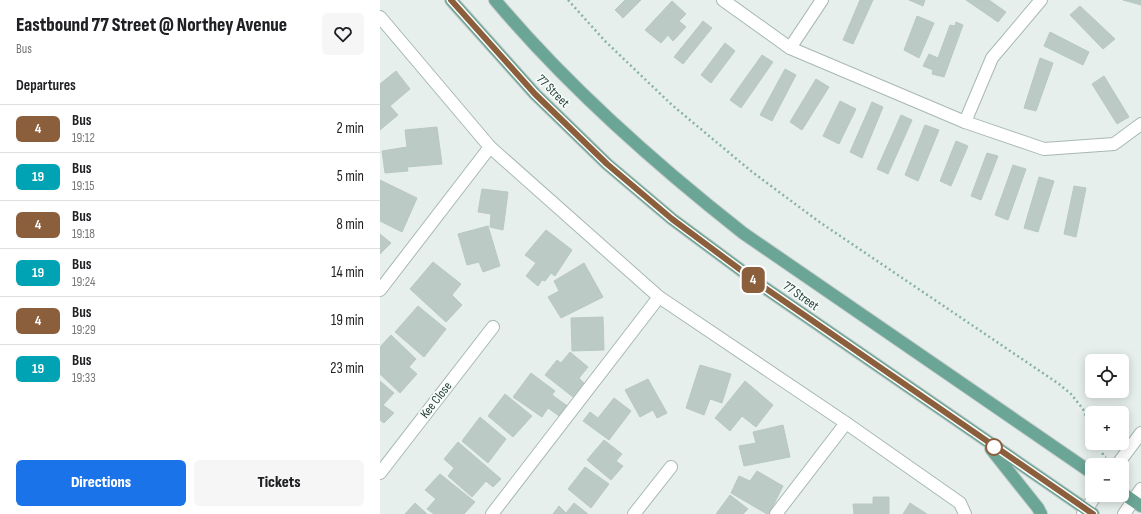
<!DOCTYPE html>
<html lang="en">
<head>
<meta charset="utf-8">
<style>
	body { margin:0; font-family:"Sofia Sans Condensed",sans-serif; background:#f6f6f6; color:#202124; height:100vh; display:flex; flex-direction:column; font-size:15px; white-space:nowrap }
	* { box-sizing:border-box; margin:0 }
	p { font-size:13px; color:#757577 }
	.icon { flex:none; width:22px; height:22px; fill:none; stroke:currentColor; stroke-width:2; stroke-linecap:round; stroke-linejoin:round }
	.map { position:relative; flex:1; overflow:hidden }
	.drawer { display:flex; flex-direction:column; background:#fff; width:380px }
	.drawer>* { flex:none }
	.badge { padding:0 8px; border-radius:6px; font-size:14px; line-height:26px }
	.fabs { position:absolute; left:705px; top:354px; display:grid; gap:8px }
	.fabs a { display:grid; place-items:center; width:44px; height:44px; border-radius:6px; background:#fff; box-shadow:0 2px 10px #0003; font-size:20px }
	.map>.badge { position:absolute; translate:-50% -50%; box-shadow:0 0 0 2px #fff }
	h2 { padding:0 16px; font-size:15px; line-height:36px }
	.round { display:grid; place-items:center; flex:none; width:42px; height:42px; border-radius:6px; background:#f6f6f6 }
	.head { display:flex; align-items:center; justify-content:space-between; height:68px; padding:0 16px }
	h1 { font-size:19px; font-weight:800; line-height:30px }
	.primary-button { display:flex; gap:8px; margin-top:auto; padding:8px 16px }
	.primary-button a { flex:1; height:46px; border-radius:6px; background:#1a73e8; color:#fff; font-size:16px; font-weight:800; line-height:46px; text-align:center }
	.primary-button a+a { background:#f6f6f6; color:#202124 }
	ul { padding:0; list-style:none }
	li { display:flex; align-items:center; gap:12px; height:48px; padding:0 16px; border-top:1px solid #e0e0e0 }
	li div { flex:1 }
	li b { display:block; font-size:15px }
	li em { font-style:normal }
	li .badge { min-width:44px; font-weight:700; text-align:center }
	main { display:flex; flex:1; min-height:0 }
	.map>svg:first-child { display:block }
</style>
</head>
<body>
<main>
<section class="drawer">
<div class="head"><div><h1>Eastbound 77 Street @ Northey Avenue</h1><p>Bus</p></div><a class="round"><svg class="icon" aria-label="heart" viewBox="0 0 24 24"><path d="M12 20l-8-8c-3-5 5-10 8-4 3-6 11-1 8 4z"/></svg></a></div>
<h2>Departures</h2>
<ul>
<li><span class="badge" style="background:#8b5e3c;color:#fff">4</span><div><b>Bus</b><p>19:12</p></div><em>2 min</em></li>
<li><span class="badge" style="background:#00a3b4;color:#fff">19</span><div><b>Bus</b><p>19:15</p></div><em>5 min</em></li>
<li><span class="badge" style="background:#8b5e3c;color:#fff">4</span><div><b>Bus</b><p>19:18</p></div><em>8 min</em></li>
<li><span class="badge" style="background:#00a3b4;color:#fff">19</span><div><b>Bus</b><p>19:24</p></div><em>14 min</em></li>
<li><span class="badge" style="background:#8b5e3c;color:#fff">4</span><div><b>Bus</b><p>19:29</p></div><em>19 min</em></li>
<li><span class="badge" style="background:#00a3b4;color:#fff">19</span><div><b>Bus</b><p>19:33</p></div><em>23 min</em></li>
</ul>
<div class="primary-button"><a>Directions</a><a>Tickets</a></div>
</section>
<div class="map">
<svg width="761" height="514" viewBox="0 0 761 514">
	<rect width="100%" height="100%" fill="#e6efeb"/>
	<g fill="#bbcac4" stroke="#b8c9c2">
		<polygon points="245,0 261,0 243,18 235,10"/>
		<polygon points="480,0 493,0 473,44 463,40"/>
		<polygon points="529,0 545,0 543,6"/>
		<polygon points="586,0 609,0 626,12 618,22"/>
		<polygon points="743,0 761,0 761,5"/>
		<polygon points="292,1 306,14 299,21 306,27 293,41 288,35 281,43 265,30"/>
		<polygon points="700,6 735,39 723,49 690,15"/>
		<polygon points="537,16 554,23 539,58 524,50"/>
		<polygon points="323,21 332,28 303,64 294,57"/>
		<polygon points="576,22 583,25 564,77 552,74 553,70 543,66 549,54 558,58 570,25 575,26"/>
		<polygon points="670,32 709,52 703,65 664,46"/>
		<polygon points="345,43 355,51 331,83 321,75"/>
		<polygon points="382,55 393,62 361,108 350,100"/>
		<polygon points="660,58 673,63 656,111 644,108"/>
		<polygon points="405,69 416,75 392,121 380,115"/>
		<polygon points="16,71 30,89 10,106 18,115 0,130 0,84"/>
		<polygon points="724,76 749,117 737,124 712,84"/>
		<polygon points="436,79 449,87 422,130 410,122"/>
		<polygon points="460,101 476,109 459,144 443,136"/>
		<polygon points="492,102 503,107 482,158 470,152"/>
		<polygon points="521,115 532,120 508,174 497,169"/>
		<polygon points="545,125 559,130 538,181 525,175"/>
		<polygon points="57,127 62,164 27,167 28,171 5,173 2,151 27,147 25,130"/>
		<polygon points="576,141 588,146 571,186 560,181"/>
		<polygon points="607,153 618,156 601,200 591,196"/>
		<polygon points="633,165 646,169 628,220 615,215"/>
		<polygon points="659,177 674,181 658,232 644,228"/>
		<polygon points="0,180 37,198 22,232 0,221"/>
		<polygon points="694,186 706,188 696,237 684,234"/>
		<polygon points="102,189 128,192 123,230 110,227 111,214 98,212"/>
		<polygon points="108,226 120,266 103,272 99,262 87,265 78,234"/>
		<polygon points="166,230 192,250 175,276 171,273 165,281 162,280 158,286 146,276 156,263 145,255"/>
		<polygon points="0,234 11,243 0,254"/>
		<polygon points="53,262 81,284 72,295 82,305 66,322 30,289"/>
		<polygon points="204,263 223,297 181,318 168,297 179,291 174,281"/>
		<polygon points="38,306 66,329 44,357 15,332"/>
		<polygon points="223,317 224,350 192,351 191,318"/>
		<polygon points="11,335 36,359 29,367 37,374 20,393 0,374 0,347"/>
		<polygon points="190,352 208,367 199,378 204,383 193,397 165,375 177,360 181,363"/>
		<polygon points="320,365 351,374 342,403 330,399 324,415 306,408"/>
		<polygon points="151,373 175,391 172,395 189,407 182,418 168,408 162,417 133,397"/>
		<polygon points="268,379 287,413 277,418 273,410 260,417 245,390"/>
		<polygon points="0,381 14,393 3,405 14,413 4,423 0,420"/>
		<polygon points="365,381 393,405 376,427 362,416 350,431 335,418"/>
		<polygon points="125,394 152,416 133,437 108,416"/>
		<polygon points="234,398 251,411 229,440 203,421 210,412 218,418"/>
		<polygon points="100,417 126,439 108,463 82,441"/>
		<polygon points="403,425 410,457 364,466 359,446 376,443 373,432"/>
		<polygon points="224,440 242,454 236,461 243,466 231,480 207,460"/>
		<polygon points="78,442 121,479 113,487 106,481 92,497 68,476 74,468 64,459"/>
		<polygon points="205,467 229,484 211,508 188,489"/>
		<polygon points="377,471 403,486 389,514 387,514 351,493 359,476 370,481"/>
		<polygon points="60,474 95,502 84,514 54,514 47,509 56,499 45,490"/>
		<polygon points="350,495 368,509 363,514 336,514"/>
		<polygon points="493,497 509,497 509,514 474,514 473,504 493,504"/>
		<polygon points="35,503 47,514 25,514"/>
		<polygon points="194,503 208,514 173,514 179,506 186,513"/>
		<polygon points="530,503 547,514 523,514"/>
	</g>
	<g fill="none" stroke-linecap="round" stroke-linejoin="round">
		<g stroke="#a8b8b2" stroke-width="14">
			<g id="minor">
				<polyline points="343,0 410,48 585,122 664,149 734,144 761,124"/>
				<polyline points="0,17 110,147 279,297 466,423 580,503 585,514"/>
				<polyline points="410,48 442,0"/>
				<polyline points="585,122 612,58 661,0"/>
				<polyline points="0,290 110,147"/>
				<polyline points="737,465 761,433"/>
				<polyline points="0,473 113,327"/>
				<polyline points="112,514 279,297"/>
				<polyline points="254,514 291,467"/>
				<polyline points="396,514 466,423"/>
				<polyline points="703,514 716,495"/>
				<polyline points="744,514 761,489"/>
			</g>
		</g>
		<g stroke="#c2cac8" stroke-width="14">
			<g id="major">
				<polyline points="71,0 155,94 227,164 292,219 385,288 713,514"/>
				<path d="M115,0C188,87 274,163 363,233L712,473"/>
				<polyline points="611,449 658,508 661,514"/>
				<polyline points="742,493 761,506"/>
			</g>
		</g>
		<g stroke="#86b3a5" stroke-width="2.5" stroke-dasharray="2 3" stroke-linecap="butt">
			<polyline points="188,0 225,41 292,105 371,171 438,221 679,384 691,394 703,409 712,431"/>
			<polyline points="721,443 723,455 726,457"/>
		</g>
		<use href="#minor" stroke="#fff" stroke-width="12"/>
		<use href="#major" stroke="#6aa596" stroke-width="12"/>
	</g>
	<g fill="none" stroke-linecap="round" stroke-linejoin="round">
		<g stroke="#fff" stroke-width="9">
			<polyline id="line" points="71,0 155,94 227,164 292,219 385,288 713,514"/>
		</g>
		<use href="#line" stroke="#8b5e3c" stroke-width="6"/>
	</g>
	<circle fill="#fff" stroke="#8b5e3c" stroke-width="2" cx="614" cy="447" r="8"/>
	<g text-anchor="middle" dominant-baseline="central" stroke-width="3.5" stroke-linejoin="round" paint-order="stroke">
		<g font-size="13" fill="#24423a" stroke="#f7fbf9">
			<text transform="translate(173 91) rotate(45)">77 Street</text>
			<text transform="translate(421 296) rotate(35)">77 Street</text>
			<text transform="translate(56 400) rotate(-52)">Kee Close</text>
		</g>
	</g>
</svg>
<div class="fabs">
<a><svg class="icon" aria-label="locate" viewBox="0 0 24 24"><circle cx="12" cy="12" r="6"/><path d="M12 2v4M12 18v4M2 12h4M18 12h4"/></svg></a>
<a>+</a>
<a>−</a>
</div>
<b class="badge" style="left:373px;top:280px;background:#8b5e3c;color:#fff">4</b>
</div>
</main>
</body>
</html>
